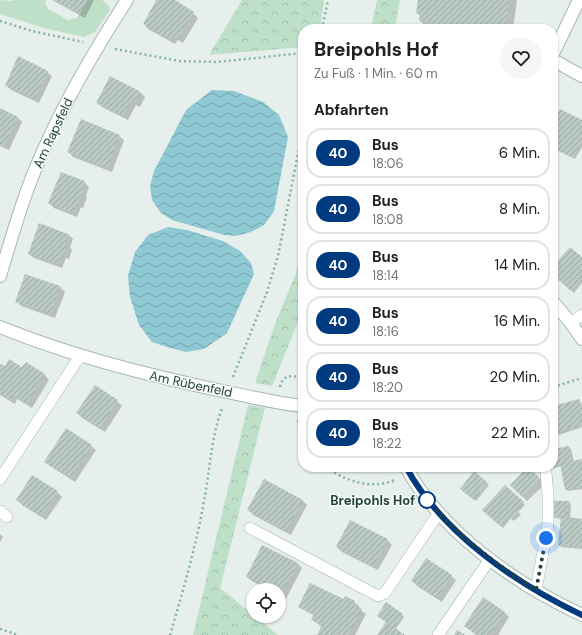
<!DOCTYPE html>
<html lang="de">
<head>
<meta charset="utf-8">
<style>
	body { margin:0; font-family:"DM Sans",sans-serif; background:#f6f6f6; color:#202124; height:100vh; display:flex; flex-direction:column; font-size:15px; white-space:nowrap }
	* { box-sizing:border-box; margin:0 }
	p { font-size:13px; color:#757577 }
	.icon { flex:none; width:22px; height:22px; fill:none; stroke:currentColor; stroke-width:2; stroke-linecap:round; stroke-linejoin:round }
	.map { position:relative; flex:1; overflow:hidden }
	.sheet { position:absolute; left:298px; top:24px; width:260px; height:448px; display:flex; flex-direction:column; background:#fff; border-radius:16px; box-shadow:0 1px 3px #0004 }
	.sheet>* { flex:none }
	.badge { padding:0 8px; border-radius:13px; font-size:14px; line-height:26px }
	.fabs { position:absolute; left:246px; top:583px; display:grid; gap:8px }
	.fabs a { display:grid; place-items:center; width:40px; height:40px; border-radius:50%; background:#fff; box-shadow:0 1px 3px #0004; font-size:20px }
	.you { position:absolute; width:20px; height:20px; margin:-10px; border:3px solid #fff; border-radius:50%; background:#1a73e8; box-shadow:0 0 0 6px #1a73e833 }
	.map>.badge { position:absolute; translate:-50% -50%; box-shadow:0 0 0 2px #fff }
	h2 { padding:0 16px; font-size:15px; line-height:36px }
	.round { display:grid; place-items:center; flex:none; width:42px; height:42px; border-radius:21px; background:#f6f6f6 }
	.headline { display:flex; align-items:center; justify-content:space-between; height:68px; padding:0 16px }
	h1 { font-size:19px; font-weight:800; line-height:30px }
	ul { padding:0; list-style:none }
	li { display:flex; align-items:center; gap:12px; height:50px; margin:0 8px 6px; padding:0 8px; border:2px solid #e0e0e0; border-radius:16px }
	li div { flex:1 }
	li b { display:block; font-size:15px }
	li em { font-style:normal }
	li .badge { min-width:44px; font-weight:700; text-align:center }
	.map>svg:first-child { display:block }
</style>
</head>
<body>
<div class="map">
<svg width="582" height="635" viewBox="0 0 582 635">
	<defs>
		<pattern id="park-crowns" width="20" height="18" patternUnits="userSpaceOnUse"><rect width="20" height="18" fill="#bfe0c8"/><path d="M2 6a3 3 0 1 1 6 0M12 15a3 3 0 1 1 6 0" fill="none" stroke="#a4c1ad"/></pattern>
		<pattern id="water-waves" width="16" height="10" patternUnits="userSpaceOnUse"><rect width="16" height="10" fill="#8ec9d4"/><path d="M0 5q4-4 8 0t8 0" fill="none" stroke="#74a5ad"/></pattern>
		<pattern id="building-hatch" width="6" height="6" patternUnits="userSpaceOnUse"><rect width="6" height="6" fill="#bbcac4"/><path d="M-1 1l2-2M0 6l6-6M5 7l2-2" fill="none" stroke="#98a6a0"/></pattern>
	</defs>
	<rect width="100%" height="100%" fill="#e6efeb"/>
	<polygon fill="#bfe0c8" points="0,0 12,1 13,0 46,0 45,3 48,9 68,20 77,18 87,0 102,0 108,5 110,10 95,32 84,37 44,28 0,14"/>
	<g fill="url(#park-crowns)">
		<polygon points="242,0 324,0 320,29 303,29 303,47 209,55"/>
		<polygon points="377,0 400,0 395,29 371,29"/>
		<polygon points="303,251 303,310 272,386 255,383 275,324 296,273 301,253"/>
		<polygon points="248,405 265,408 220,588 278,635 193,635"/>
	</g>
	<g fill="url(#water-waves)">
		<polygon points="212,90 234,91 263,102 279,115 288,137 274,211 264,225 251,232 236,236 224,235 172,220 161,213 152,200 150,186 154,171 186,110"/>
		<polygon points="168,227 187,230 223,241 240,251 251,263 254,274 227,333 204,349 186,352 167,347 152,342 139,325 130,297 128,276 135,252 148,235"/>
	</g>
	<g fill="#0003">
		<polygon points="52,0 94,0 85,18"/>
		<polygon points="158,0 173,0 193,13 198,18 183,43 178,40 175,44 148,29 144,24"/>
		<polygon points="419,0 517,0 513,29 435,29 427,28 420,21 421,17 417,13"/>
		<polygon points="47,72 52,76 39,103 11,90 6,85"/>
		<polygon points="141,93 145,97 140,107 136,105 128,120 102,107 97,102"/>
		<polygon points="0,109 17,117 22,122 9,150 0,146"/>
		<polygon points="582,121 582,147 575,159 553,148 553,126"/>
		<polygon points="119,136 124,140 112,172 73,157 69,152"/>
		<polygon points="84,182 89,187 86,195 87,197 83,208 81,207 77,217 54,208 49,203"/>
		<polygon points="553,194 556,197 553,201"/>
		<polygon points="68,234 73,239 70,247 72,250 69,259 66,258 62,268 34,258 29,254"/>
		<polygon points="582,258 582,283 574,293 553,274 553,268"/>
		<polygon points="26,275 60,287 65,292 55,318 21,306 16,301"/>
		<polygon points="26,364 45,375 49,380 32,408 17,399 15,404 0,395 0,368 23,369"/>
		<polygon points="579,400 582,405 582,427 556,436 553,431 553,407"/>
		<polygon points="117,401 122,406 105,432 82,418 78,413"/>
		<polygon points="91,446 96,450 75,482 50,466 46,461"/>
		<polygon points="569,447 571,449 574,462 582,460 582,489 568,491 566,489 561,466 554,468 553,467 553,450"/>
		<polygon points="529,468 545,484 527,501 511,485"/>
		<polygon points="474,473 489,485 476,501 463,491"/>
		<polygon points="505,486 525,505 518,512 521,515 514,521 511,518 503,528 484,510"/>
		<polygon points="57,492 62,497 46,520 22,505 17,500"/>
		<polygon points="302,500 307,505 291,535 253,515 249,510"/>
		<polygon points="569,502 571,504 570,519 582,520 582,549 561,547 559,545 562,519 555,518 553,516"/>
		<polygon points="0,534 3,537 0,542"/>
		<polygon points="387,540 392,545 378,570 342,552 337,547"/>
		<polygon points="297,563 302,568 286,599 279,596 279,590 268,590 252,581 247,577"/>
		<polygon points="451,576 456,580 442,602 417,586 413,581"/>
		<polygon points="484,599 505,613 509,617 498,635 476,635 465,626"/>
		<polygon points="344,600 354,602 359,606 358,608 366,614 355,635 318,635 322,627 313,620 315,616 301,608"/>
		<polygon points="402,615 404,617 395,630 404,635 379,635"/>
	</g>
	<g fill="url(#building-hatch)">
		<polygon points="53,0 87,0 80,14"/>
		<polygon points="156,0 175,0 194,12 178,39 173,36 170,40 143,24"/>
		<polygon points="418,0 509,0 505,26 501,26 500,29 471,29 419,21 420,14 416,13"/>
		<polygon points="18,56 48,71 35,99 5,86"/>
		<polygon points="110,76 141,92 135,103 131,101 123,116 96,103"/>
		<polygon points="0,108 18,117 4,146 0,144"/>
		<polygon points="560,109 582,120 582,141 573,158 553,148 553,123"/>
		<polygon points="81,119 120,135 107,168 67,152"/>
		<polygon points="61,172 85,181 81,191 83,191 78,204 76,203 72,213 48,203"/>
		<polygon points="39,223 68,234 65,243 68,244 64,255 61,254 58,264 28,254"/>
		<polygon points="570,247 582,257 582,279 571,291 553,275 553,266"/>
		<polygon points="25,274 60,286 51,314 15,302"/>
		<polygon points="9,359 22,367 26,362 45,374 27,404 13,395 10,400 0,394 0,366 1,364 5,366"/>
		<polygon points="95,385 118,400 100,428 76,413"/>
		<polygon points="579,399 582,408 582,425 553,434 553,406"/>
		<polygon points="66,428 92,445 70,478 44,462"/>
		<polygon points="569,446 572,461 582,459 582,487 565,490 560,464 553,466 553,449"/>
		<polygon points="528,467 541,479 522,497 510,485"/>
		<polygon points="474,471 487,482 474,500 460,489"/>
		<polygon points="32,475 58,491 41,516 16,500"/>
		<polygon points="264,479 303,500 286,531 247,510"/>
		<polygon points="505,485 524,502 517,510 519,512 512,520 509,517 500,526 482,510"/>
		<polygon points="552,501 569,501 568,517 582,519 582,547 558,545 561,517 552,516"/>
		<polygon points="350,520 388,539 373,567 336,547"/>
		<polygon points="262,545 298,563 281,595 279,594 279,590 271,590 246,577"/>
		<polygon points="426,558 452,575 437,598 411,581"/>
		<polygon points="310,583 344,599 345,596 355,601 353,604 362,609 348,635 341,635 337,633 336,635 317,635 322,625 311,620 314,615 298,607"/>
		<polygon points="483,597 505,612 490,635 477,635 464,626"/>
		<polygon points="386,602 403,614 394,627 405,635 377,635 386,622 377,616"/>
		<polygon points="457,630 465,635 454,635"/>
	</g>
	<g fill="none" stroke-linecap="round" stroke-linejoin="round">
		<g stroke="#a8b8b2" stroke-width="12">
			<g id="lane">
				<polyline points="571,323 582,315"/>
				<polyline points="0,479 80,356"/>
				<polyline points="0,511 7,517"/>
				<polyline points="250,528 378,596 385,593 438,514"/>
				<polyline points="536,590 548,525 548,496 546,473"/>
				<polyline points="438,635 490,559"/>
			</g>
		</g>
		<g stroke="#a8b8b2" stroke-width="14">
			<g id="street">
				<polyline points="553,54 579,0"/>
				<polyline points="553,60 582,76"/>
				<path d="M0,276C13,233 25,190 44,149C67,97 96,48 127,0"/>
				<polyline points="553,302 571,323 582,339"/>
				<path d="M0,327C69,355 140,373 213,389C243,395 273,403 303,406"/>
				<path d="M406,467C441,532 516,584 582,615"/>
			</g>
		</g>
		<g stroke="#86b3a5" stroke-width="2.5" stroke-dasharray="2 3" stroke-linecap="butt">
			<polyline points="0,21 32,31 83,42"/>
			<polyline points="322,29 328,0"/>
			<polyline points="115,49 179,61 217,62 303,53"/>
			<polyline points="233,377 267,292 278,256 303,128"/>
			<path d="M280,387C283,374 291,376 303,377"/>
			<polyline points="553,387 582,378"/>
			<polyline points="298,420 300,434 303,439"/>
			<path d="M326,467C345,481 372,490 395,480"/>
			<polyline points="0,629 18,635"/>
			<path d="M170,635C183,591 196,546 204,501C210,470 211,438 222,408"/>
		</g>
		<use href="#lane" stroke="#fff" stroke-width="11"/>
		<use href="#street" stroke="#fff" stroke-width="12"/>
	</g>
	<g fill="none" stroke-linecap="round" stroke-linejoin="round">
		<g stroke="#fff" stroke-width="9">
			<path id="line" d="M406,467C442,533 515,583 582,615"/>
		</g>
		<use href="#line" stroke="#003b80" stroke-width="6"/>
		<path stroke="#24423a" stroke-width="4" stroke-dasharray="0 7.2" d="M427,500C458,536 496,564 536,590L546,538"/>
	</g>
	<circle fill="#fff" stroke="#003b80" stroke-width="2" cx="427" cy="500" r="8"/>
	<g text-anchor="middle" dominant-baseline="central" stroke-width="3" stroke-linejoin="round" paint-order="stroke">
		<g font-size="13" fill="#24423a" stroke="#f7fbf9">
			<text transform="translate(53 133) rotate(-65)">Am Rapsfeld</text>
			<text transform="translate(191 384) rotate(12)">Am Rübenfeld</text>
		</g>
		<g font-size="13" font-weight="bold" fill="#24423a" stroke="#f7fbf9" text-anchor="end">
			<text x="415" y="500">Breipohls Hof</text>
		</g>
	</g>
</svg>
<div class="fabs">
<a><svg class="icon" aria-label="locate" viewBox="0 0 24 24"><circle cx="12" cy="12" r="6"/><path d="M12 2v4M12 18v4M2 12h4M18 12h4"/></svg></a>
</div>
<div class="you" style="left:546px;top:538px"></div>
<section class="sheet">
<div class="headline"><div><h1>Breipohls Hof</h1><p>Zu Fuß · 1 Min. · 60 m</p></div><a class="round"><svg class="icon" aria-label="heart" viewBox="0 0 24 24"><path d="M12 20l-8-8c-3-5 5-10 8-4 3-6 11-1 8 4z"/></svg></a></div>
<h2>Abfahrten</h2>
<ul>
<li><span class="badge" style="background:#003b80;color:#fff">40</span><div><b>Bus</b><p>18:06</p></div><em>6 Min.</em></li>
<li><span class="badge" style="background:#003b80;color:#fff">40</span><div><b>Bus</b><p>18:08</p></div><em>8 Min.</em></li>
<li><span class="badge" style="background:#003b80;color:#fff">40</span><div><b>Bus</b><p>18:14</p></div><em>14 Min.</em></li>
<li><span class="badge" style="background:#003b80;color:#fff">40</span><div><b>Bus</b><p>18:16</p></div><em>16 Min.</em></li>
<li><span class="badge" style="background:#003b80;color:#fff">40</span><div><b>Bus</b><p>18:20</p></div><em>20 Min.</em></li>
<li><span class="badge" style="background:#003b80;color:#fff">40</span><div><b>Bus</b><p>18:22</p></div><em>22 Min.</em></li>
</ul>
</section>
</div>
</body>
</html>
